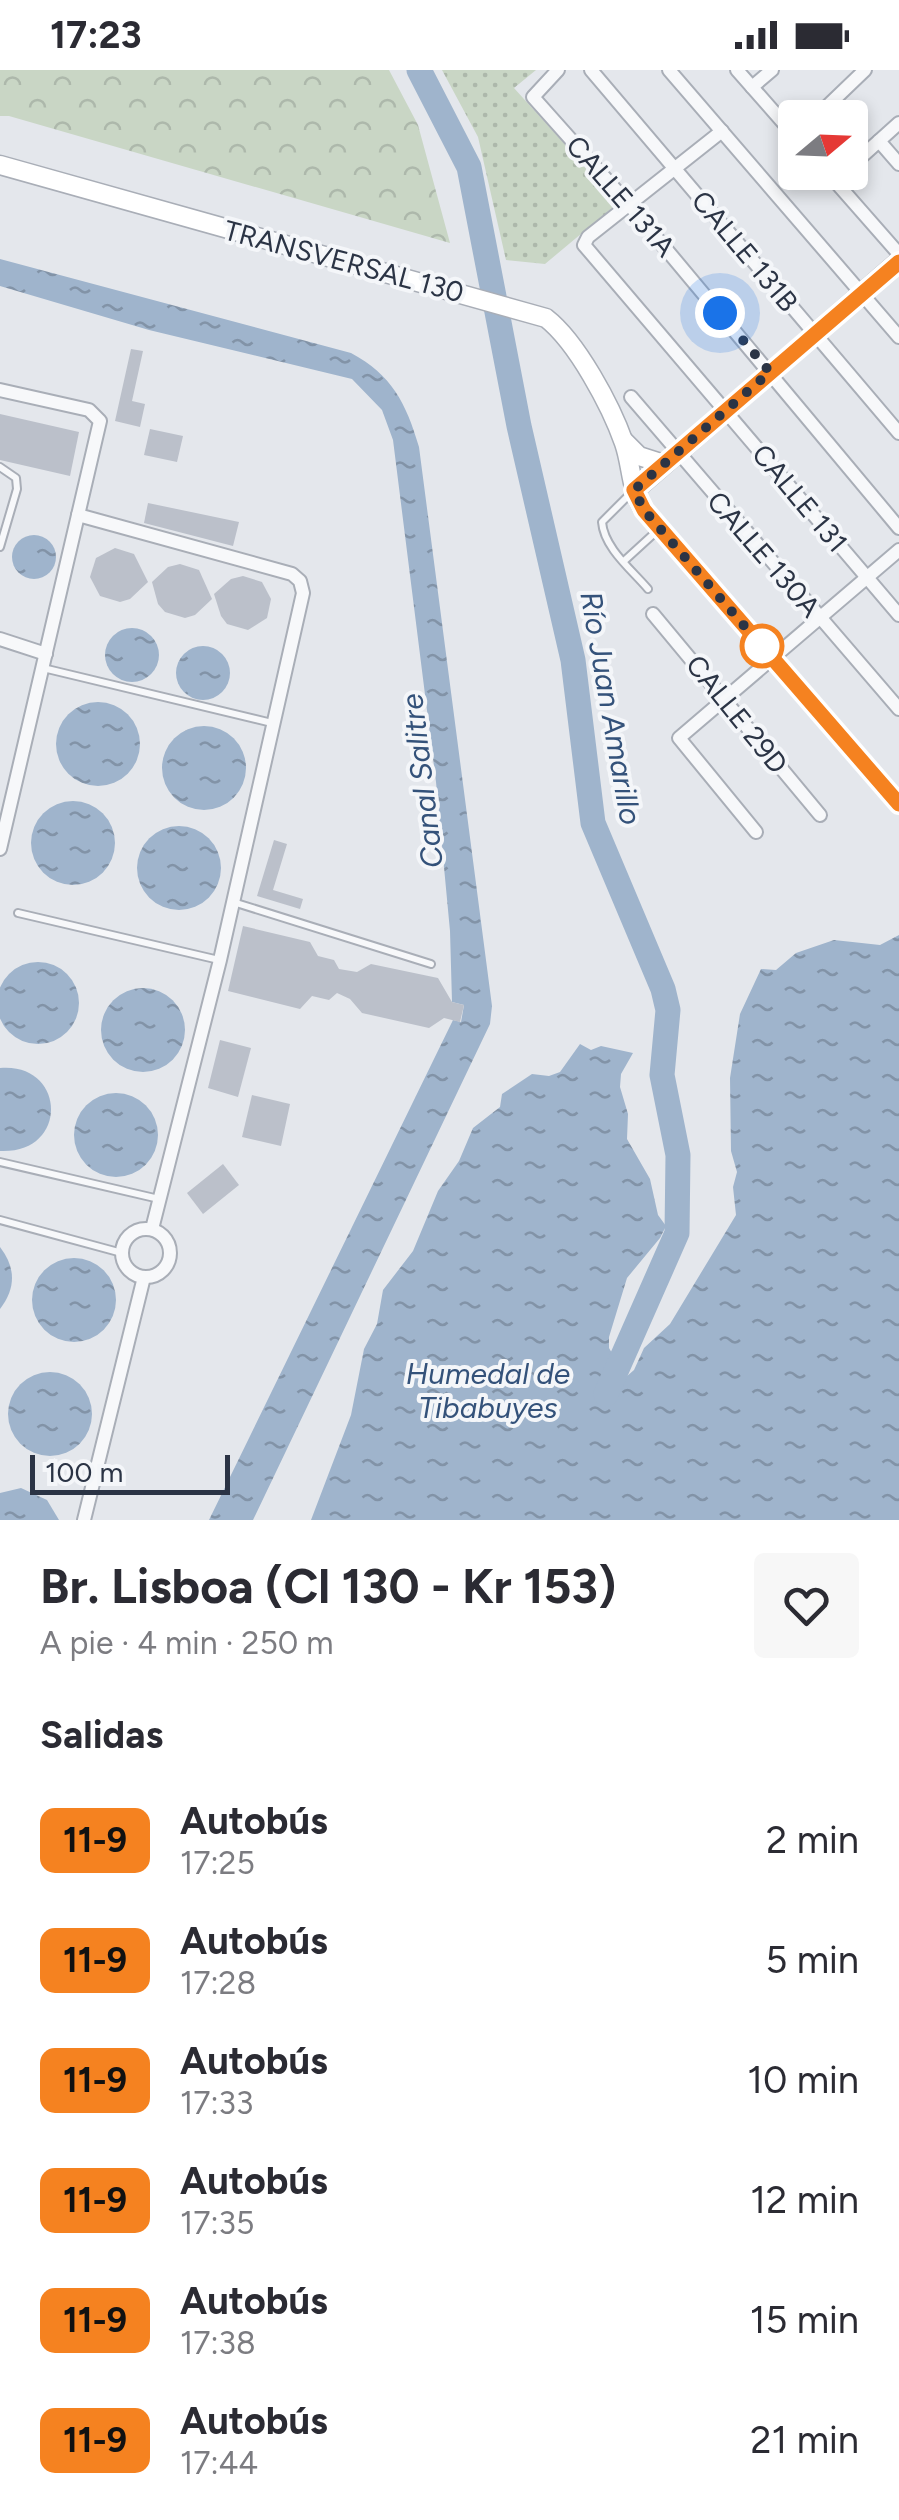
<!DOCTYPE html>
<html lang="es">
<head>
<meta charset="utf-8">
<style>
	body { margin:0; font-family:Figtree,sans-serif; background:#f7f7f7; color:#2b2b33; height:100vh; display:flex; flex-direction:column; font-size:38px; white-space:nowrap }
	* { box-sizing:border-box; margin:0 }
	p { font-size:32px; color:#7c7c81 }
	.icon { flex:none; width:55px; height:55px; fill:none; stroke:currentColor; stroke-width:2; stroke-linecap:round; stroke-linejoin:round }
	.map { position:relative; height:1450px; overflow:hidden }
	.side { display:flex; flex-direction:column; background:#fff; flex:1 }
	.side>* { flex:none }
	.badge { padding:0 20px; border-radius:15px; font-size:35px; line-height:65px }
	.needle { width:65px; rotate:71deg }
	.controls { position:absolute; left:778px; top:30px; display:grid; gap:20px }
	.controls a { display:grid; place-items:center; width:90px; height:90px; border-radius:10px; background:#fff; box-shadow:0 5px 15px #0003; font-size:50px }
	.scale { position:absolute; left:30px; bottom:25px; width:200px; box-sizing:border-box; padding-left:10px; border:5px solid #2b3445; border-top:0; font-size:28px; line-height:35px; white-space:nowrap; color:#2b3445; -webkit-text-stroke:8px #f4f6f9; paint-order:stroke }
	.you { position:absolute; width:50px; height:50px; margin:-25px; border:8px solid #fff; border-radius:50%; background:#1a73e8; box-shadow:0 0 0 15px #1a73e833 }
	.map>.badge { position:absolute; translate:-50% -50%; box-shadow:0 0 0 5px #fff }
	h2 { padding:0 40px; font-size:38px; line-height:90px }
	.round { display:grid; place-items:center; flex:none; width:105px; height:105px; border-radius:10px; background:#f7f7f7 }
	.overview { display:flex; align-items:center; justify-content:space-between; height:170px; padding:0 40px }
	h1 { font-size:48px; font-weight:700; line-height:75px }
	ul { padding:0; list-style:none }
	li { display:flex; align-items:center; gap:30px; height:120px; padding:0 40px }
	li div { flex:1 }
	li b { display:block; font-size:38px }
	li em { font-style:normal }
	li .badge { min-width:110px; font-weight:700; text-align:center }
	.status { display:flex; justify-content:space-between; align-items:center; height:70px; padding:0 50px; background:#fff; direction:ltr }
	.status svg { height:28px; fill:currentColor }
	.map>svg:first-child { display:block }
</style>
</head>
<body>
<div class="status"><b>17:23</b><svg viewBox="0 0 49 12"><path d="M0 12V9h3v3zM5 12V6h3v6zM10 12V3h3v9zM15 12V0h3v12zM26 1h20v11H26zM47 4h2v5h-2z"/></svg></div>
<div class="map">
<svg width="899" height="1450" viewBox="0 0 899 1450">
	<defs>
		<pattern id="grass-dots" width="8" height="8" patternUnits="userSpaceOnUse" patternTransform="scale(2.5)"><rect width="8" height="8" fill="#c9d6c5"/><path d="M2 2h.1M6 6h.1" fill="none" stroke="#adb8ab" stroke-width="1.8" stroke-linecap="round"/></pattern>
		<pattern id="park-crowns" width="20" height="18" patternUnits="userSpaceOnUse" patternTransform="scale(2.5)"><rect width="20" height="18" fill="#c9d6c5"/><path d="M2 6a3 3 0 1 1 6 0M12 15a3 3 0 1 1 6 0" fill="none" stroke="#adb8ab"/></pattern>
		<pattern id="water-ripples" width="26" height="14" patternUnits="userSpaceOnUse" patternTransform="scale(2.5)"><rect width="26" height="14" fill="#9fb4cc"/><path d="M2 4q2-2 4 0t4 0M15 11q2-2 4 0t4 0" fill="none" stroke="#8293a7"/></pattern>
	</defs>
	<rect width="100%" height="100%" fill="#e4e7ec"/>
	<polygon fill="url(#grass-dots)" points="442,0 536,0 514,18 618,133 545,194 506,190 478,67"/>
	<polygon fill="url(#park-crowns)" points="0,0 389,0 418,55 450,173 9,46 0,46"/>
	<g fill="url(#water-ripples)">
		<path d="M0,189L351,283C392,305 406,333 419,377L492,936L490,954L253,1450H209L453,950L461,952L464,935L452,932L450,861L436,712L393,370L382,340L352,309L149,260L0,216Z"/>
		<circle cx="34" cy="487" r="22"/>
		<circle cx="132" cy="585" r="27"/>
		<circle cx="203" cy="603" r="27"/>
		<circle cx="98" cy="674" r="42"/>
		<circle cx="204" cy="698" r="42"/>
		<circle cx="73" cy="773" r="42"/>
		<circle cx="179" cy="798" r="42"/>
		<polygon points="899,865 899,1450 311,1450 351,1345 364,1279 377,1254 383,1220 413,1181 438,1121 459,1091 473,1058 500,1037 502,1024 532,1004 549,1006 560,1002 580,974 591,980 601,976 633,983 621,1004 620,1017 628,1044 627,1069 650,1109 658,1145 666,1156 660,1168 627,1208 609,1267 609,1278 626,1307 634,1300 644,1278 670,1254 736,1145 733,1117 737,1102 731,1081 730,1008 740,944 761,899 776,900 796,883 834,870 880,875"/>
		<circle cx="38" cy="933" r="41"/>
		<circle cx="143" cy="960" r="42"/>
		<path d="M0,998C66,992 70,1084 0,1081Z"/>
		<circle cx="116" cy="1065" r="42"/>
		<path d="M0,1177C16,1198 16,1218 0,1239Z"/>
		<circle cx="74" cy="1230" r="42"/>
		<circle cx="50" cy="1344" r="42"/>
		<polygon points="21,1418 47,1430 59,1450 0,1450 0,1423"/>
	</g>
	<g fill="none" stroke-linecap="round" stroke-linejoin="round">
		<polyline stroke="#9fb4cc" stroke-width="25" points="419,0 469,97 519,356 573,590 593,753 663,919 668,940 662,1005 678,1085 677,1163 606,1324"/>
	</g>
	<g fill="#bbc0ca">
		<polygon points="131,279 143,281 132,331 145,334 140,357 115,351"/>
		<polygon points="0,344 79,362 70,406 0,390"/>
		<polygon points="150,359 183,366 177,392 144,385"/>
		<polygon points="148,433 239,452 233,476 144,453"/>
		<polygon points="115,478 134,484 148,512 130,529 120,532 100,526 90,507 96,488"/>
		<polygon points="180,494 199,500 212,529 195,545 185,548 165,542 158,534 152,512 168,497"/>
		<polygon points="243,506 262,512 271,529 267,548 248,560 227,554 221,546 214,524 231,509"/>
		<polygon points="274,770 287,774 273,820 303,829 300,839 257,826"/>
		<polygon points="243,856 310,872 318,886 334,890 339,899 357,902 371,894 438,908 452,932 464,935 460,952 444,948 429,958 362,943 350,929 337,923 329,930 312,926 300,939 228,921"/>
		<polygon points="220,970 251,978 238,1027 208,1018"/>
		<polygon points="252,1025 290,1034 281,1076 242,1067"/>
		<polygon points="223,1094 239,1115 203,1144 187,1123"/>
	</g>
	<g fill="none" stroke-linecap="round" stroke-linejoin="round">
		<g stroke="#a9aeb7" stroke-width="10">
			<g id="lane">
				<polyline points="0,397 16,408 17,419 0,477"/>
				<path d="M633,421L602,452C604,478 632,500 648,519"/>
				<polyline points="624,491 659,459"/>
				<polyline points="43,598 272,653"/>
				<polyline points="233,832 431,894"/>
				<polyline points="18,843 219,890"/>
				<polyline points="0,1092 159,1129"/>
				<polyline points="0,1150 122,1183"/>
			</g>
		</g>
		<g stroke="#a9aeb7" stroke-width="16">
			<g id="street">
				<polyline points="558,0 533,27 630,136 899,458"/>
				<polyline points="591,0 899,363"/>
				<polyline points="669,0 899,267"/>
				<polyline points="737,0 795,66"/>
				<polyline points="752,17 772,0"/>
				<polyline points="815,48 865,0"/>
				<polyline points="722,61 588,167 584,175 899,545"/>
				<polyline points="879,71 899,94"/>
				<polyline points="850,97 899,53"/>
				<polyline points="827,102 899,184"/>
				<polyline points="0,320 89,340 100,351 0,779"/>
				<polyline points="631,327 899,639"/>
				<polyline points="78,445 292,504 300,511 303,523 220,890 152,1159"/>
				<polyline points="653,544 820,745"/>
				<polyline points="0,569 46,584"/>
				<polyline points="756,762 679,668 899,480"/>
				<circle cx="146" cy="1183" r="24"/>
				<polyline points="84,1450 144,1207"/>
			</g>
		</g>
		<g stroke="#a9aeb7" stroke-width="21">
			<g id="secondary">
				<path d="M0,95L546,248C577,272 611,336 624,373C632,396 630,419 644,440L899,734"/>
				<polyline points="624,371 639,386 664,394"/>
				<polyline points="634,421 899,191"/>
			</g>
		</g>
		<use href="#lane" stroke="#f7f8fa" stroke-width="6"/>
		<use href="#street" stroke="#f7f8fa" stroke-width="12"/>
		<use href="#secondary" stroke="#fff" stroke-width="18"/>
	</g>
	<g fill="none" stroke-linecap="round" stroke-linejoin="round">
		<g stroke="#fff" stroke-width="22">
			<polyline id="line" points="899,192 634,420 644,440 899,734"/>
		</g>
		<use href="#line" stroke="#f58220" stroke-width="15"/>
		<polyline stroke="#2b3445" stroke-width="10" stroke-dasharray="0 18" points="720,243 770,302 634,420 644,440 772,588 762,576"/>
	</g>
	<circle fill="#fff" stroke="#f58220" stroke-width="5" cx="762" cy="576" r="20"/>
	<g text-anchor="middle" dominant-baseline="central" stroke-width="8" stroke-linejoin="round" paint-order="stroke">
		<g font-size="28" fill="#2b3445" stroke="#f4f6f9">
			<text transform="translate(621 126) rotate(49)">CALLE 131A</text>
			<text transform="translate(745 181) rotate(50)">CALLE 131B</text>
			<text transform="translate(344 191) rotate(15)">TRANSVERSAL 130</text>
			<text transform="translate(800 428) rotate(50)">CALLE 131</text>
			<text transform="translate(764 484) rotate(49)">CALLE 130A</text>
			<text transform="translate(737 644) rotate(51)">CALLE 29D</text>
		</g>
		<g font-size="30" font-style="italic" fill="#34527a" stroke="#f4f6f9">
			<text transform="translate(611 638) rotate(80)">Río Juan Amarillo</text>
			<text transform="translate(422 711) rotate(-97)">Canal Salitre</text>
			<text x="488" y="1303">Humedal de<tspan x="488" dy="34">Tibabuyes</tspan></text>
		</g>
	</g>
</svg>
<div class="controls">
<a><svg class="needle" viewBox="-14 -14 28 28"><path d="M0-13l5 13h-10z" fill="#e53935"/><path d="M0 13l5-13h-10z" fill="#7c7c81"/></svg></a>
</div>
<div class="scale">100 m</div>
<div class="you" style="left:720px;top:243px"></div>
</div>
<section class="side">
<div class="overview"><div><h1>Br. Lisboa (Cl 130 - Kr 153)</h1><p>A pie · 4 min · 250 m</p></div><a class="round"><svg class="icon" aria-label="heart" viewBox="0 0 24 24"><path d="M12 20l-8-8c-3-5 5-10 8-4 3-6 11-1 8 4z"/></svg></a></div>
<h2>Salidas</h2>
<ul>
<li><span class="badge" style="background:#f58220;color:#111">11-9</span><div><b>Autobús</b><p>17:25</p></div><em>2 min</em></li>
<li><span class="badge" style="background:#f58220;color:#111">11-9</span><div><b>Autobús</b><p>17:28</p></div><em>5 min</em></li>
<li><span class="badge" style="background:#f58220;color:#111">11-9</span><div><b>Autobús</b><p>17:33</p></div><em>10 min</em></li>
<li><span class="badge" style="background:#f58220;color:#111">11-9</span><div><b>Autobús</b><p>17:35</p></div><em>12 min</em></li>
<li><span class="badge" style="background:#f58220;color:#111">11-9</span><div><b>Autobús</b><p>17:38</p></div><em>15 min</em></li>
<li><span class="badge" style="background:#f58220;color:#111">11-9</span><div><b>Autobús</b><p>17:44</p></div><em>21 min</em></li>
</ul>
</section>
</body>
</html>
